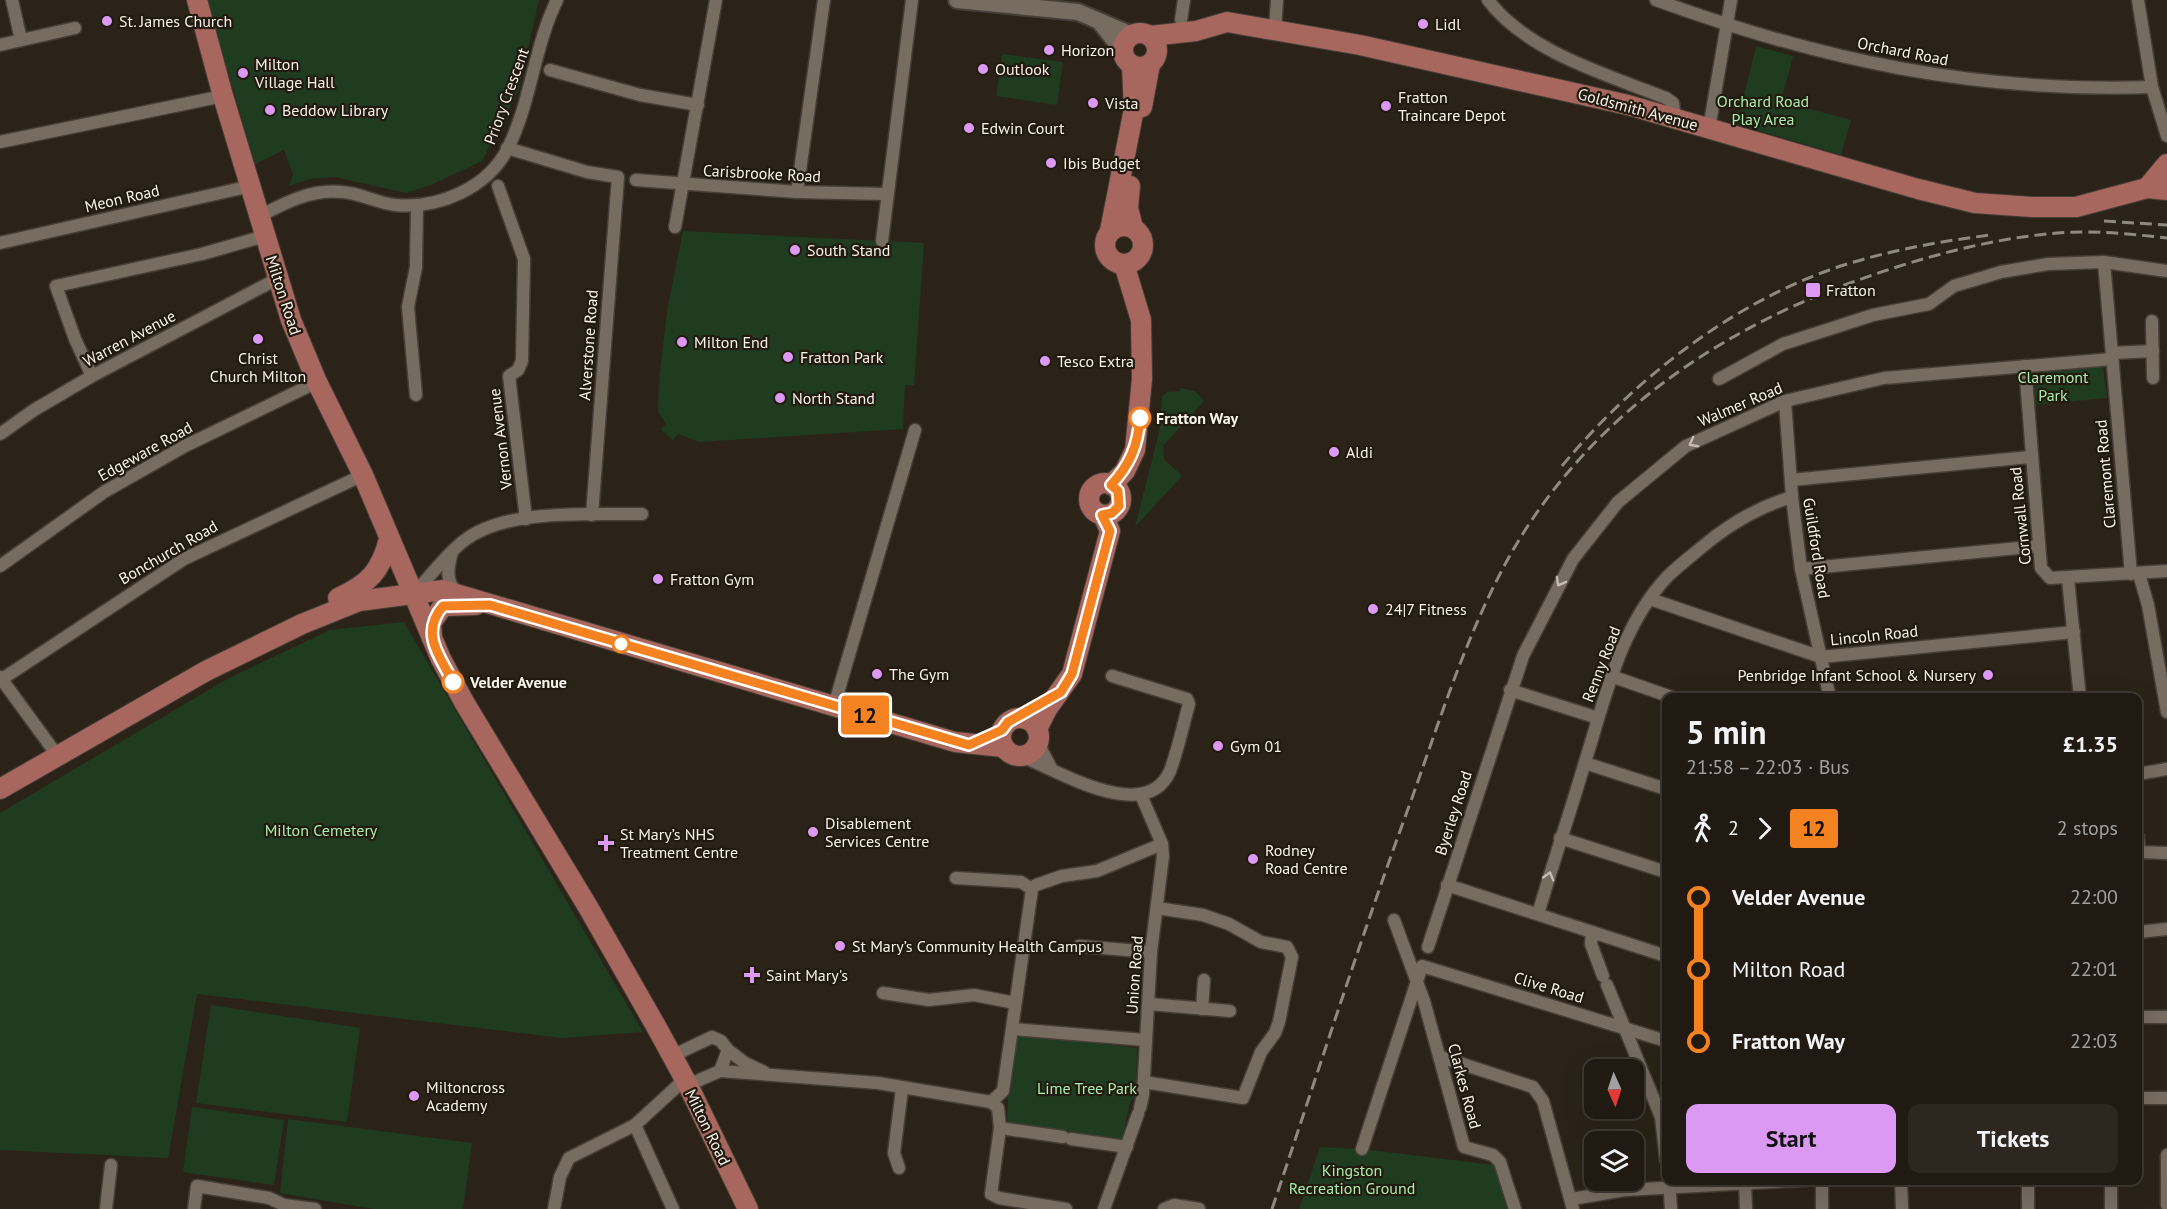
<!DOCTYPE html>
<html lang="en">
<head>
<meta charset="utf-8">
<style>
	body { margin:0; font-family:"PT Sans",sans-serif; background:#2d2720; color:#f1f3f6; height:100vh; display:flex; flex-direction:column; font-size:22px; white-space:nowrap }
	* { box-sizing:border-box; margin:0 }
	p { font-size:20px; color:#a2a19f }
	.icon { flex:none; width:33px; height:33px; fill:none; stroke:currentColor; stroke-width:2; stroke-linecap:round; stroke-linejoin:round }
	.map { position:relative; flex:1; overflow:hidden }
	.details { position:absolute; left:1662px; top:693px; width:480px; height:492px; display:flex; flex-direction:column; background:#211a12; border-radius:12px; box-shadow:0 6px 24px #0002,0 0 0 2px #3e3832 }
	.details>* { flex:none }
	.badge { padding:0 12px; border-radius:4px; font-size:21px; line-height:39px }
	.needle { width:39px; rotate:177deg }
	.tools { position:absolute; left:1584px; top:1059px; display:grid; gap:12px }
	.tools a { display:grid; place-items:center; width:60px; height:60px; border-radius:12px; background:#211a12; box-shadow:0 6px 24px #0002,0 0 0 2px #3e3832; font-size:30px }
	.map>.badge { position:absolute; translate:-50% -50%; box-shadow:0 0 0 3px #fff }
	.legs { display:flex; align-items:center; gap:9px; height:66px; padding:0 24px; font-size:20px }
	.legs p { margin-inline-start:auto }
	.headline { display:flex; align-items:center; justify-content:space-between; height:102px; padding:0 24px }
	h1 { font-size:33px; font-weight:800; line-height:45px }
	.action { display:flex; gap:12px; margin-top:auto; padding:12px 24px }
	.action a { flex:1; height:69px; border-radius:12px; background:#dc99f4; color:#111; font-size:24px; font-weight:800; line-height:69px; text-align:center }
	.action a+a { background:#2d2720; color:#f1f3f6 }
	ul { padding:0 24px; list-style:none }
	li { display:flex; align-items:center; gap:21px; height:72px; font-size:22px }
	li i { display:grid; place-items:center; width:9px; height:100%; margin:0 8px; background:currentColor }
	li i::after { content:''; width:15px; height:15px; margin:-8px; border:4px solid; border-radius:50%; background:#211a12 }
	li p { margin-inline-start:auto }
	li:first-child i { background:linear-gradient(#0000 50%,currentColor 0) }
	li:last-child i { background:linear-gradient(currentColor 50%,#0000 0) }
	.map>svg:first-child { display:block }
</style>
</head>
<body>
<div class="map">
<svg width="2167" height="1209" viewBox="0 0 2167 1209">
	<rect width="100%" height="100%" fill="#2c2318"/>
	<g fill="#1f3b20">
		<polygon points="207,0 539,0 519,89 482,161 433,184 406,193 335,177 310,179 289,186 293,174 284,150 255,164"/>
		<polygon points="1756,46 1793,56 1781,101 1851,120 1841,155 1737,124"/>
		<polygon points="1002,54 1063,62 1057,105 996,96"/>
		<polygon points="683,231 924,243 914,385 905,385 903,429 699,442 678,434 673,440 661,430 666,424 658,411 659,380 667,311"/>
		<polygon points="2103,366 2107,398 2036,405 2034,382 2045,370"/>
		<polygon points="1181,388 1195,391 1204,401 1163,446 1164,459 1182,476 1135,527 1159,433 1162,397 1167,392 1180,391"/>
		<polygon points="404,622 643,1032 562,1038 197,994 168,1158 0,1150 0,813 229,678 330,630"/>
		<polygon points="211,1005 360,1028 347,1122 196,1103"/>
		<path d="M1017,1035L1137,1048L1136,1093L1129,1106L1122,1140L1008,1122C1005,1094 1015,1064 1017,1035Z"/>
		<polygon points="192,1107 284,1120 274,1185 183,1172"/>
		<polygon points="288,1119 472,1143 463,1209 374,1209 280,1193"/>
		<polygon points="1320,1147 1362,1149 1494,1165 1507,1209 1299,1209"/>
	</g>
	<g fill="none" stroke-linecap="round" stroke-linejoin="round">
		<g stroke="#463f37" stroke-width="15">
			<g id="street">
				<polyline points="12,0 21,40"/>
				<path d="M1488,0C1527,52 1608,75 1666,98L1673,103L1675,119"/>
				<path d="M1656,0C1821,60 1976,93 2152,87"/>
				<polyline points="2138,0 2152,87 2167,136"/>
				<polyline points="1181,20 1184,0"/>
				<polyline points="1275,30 1277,0"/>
				<polyline points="0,45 75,28"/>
				<polyline points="550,70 640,95 698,105"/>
				<polyline points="1709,129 1731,0"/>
				<polyline points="0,142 223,96"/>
				<polyline points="507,148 587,172 618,177 592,515"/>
				<polyline points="636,180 797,192 887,194"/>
				<polyline points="498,186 524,259 522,361 518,370 509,376 526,519"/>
				<polyline points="797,192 824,0"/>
				<path d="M260,216C286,202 312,189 342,192C360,193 377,203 395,205C439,209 488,188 508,148C531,102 534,47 557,0"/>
				<polyline points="675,227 716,0"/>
				<polyline points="882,241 912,0"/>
				<polyline points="0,243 251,186"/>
				<polyline points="2104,262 2131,574"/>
				<polyline points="2152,321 2153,378"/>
				<polyline points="2112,353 2153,351"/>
				<polyline points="2025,366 2041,568 2050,578 2167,571"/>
				<polyline points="92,376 75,339 56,286 202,254 265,236"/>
				<polyline points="1719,379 1783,344 1873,315 1929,304 1954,286 2001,272 2048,264 2104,262 2167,271"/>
				<polyline points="416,395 408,307 416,267 417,205"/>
				<polyline points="1785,401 1792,497 1801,569 1830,698"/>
				<polyline points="0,434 34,410 92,376 277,279"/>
				<polyline points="1791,480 2030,457"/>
				<path d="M452,552C448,568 445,579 456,592"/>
				<polyline points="0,566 104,492 185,446 317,382"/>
				<polyline points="1801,569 2039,546"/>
				<polyline points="2139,574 2148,605 2167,712"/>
				<polyline points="2068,579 2080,698"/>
				<path d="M414,593C432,575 445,555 465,540C507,508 591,515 642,514"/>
				<polyline points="1650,599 1821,657 2074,632"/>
				<polyline points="1611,676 1674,698"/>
				<polyline points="0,677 57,755"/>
				<polyline points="2,679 184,559 363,475"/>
				<polyline points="1510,690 1598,718"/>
				<polyline points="834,706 915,430"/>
				<polyline points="1038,743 1051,768"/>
				<path d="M1021,756C1057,770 1146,826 1170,771C1178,750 1183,725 1189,704L1187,699L1112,676"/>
				<polyline points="1585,763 1666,789"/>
				<polyline points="2138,774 2167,769"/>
				<polyline points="2138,837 2139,852"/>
				<polyline points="1560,838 1666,872"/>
				<polyline points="2138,852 2167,853"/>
				<polyline points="956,878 1021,882 1032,889 1003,1091 991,1102"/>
				<polyline points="1036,885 1062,876 1097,871 1162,844"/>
				<polyline points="1447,885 1666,956"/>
				<path d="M1538,914C1553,863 1570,813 1585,762C1605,699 1620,627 1667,577C1678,566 1690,557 1702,547C1728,525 1758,507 1792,497"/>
				<polyline points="1394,920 1424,1001 1464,1147 1493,1155 1500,1162 1515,1209"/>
				<polyline points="1592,932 1591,944 1603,976"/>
				<polyline points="2138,932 2167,929"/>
				<polyline points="1079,946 1151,952"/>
				<polyline points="1428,947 1523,656 1573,559 1618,502 1686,446 1785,401 1884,378 2112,359"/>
				<polyline points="1607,985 1661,1117 1666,1160"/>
				<polyline points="883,993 929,1000 974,995 1015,1003"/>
				<polyline points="1149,1004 1230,1011"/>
				<polyline points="1202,1009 1204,980"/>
				<polyline points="2138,1017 2167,1017"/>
				<polyline points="1013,1029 1145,1040"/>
				<polyline points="728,1050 745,1063 764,1072"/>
				<polyline points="672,1056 712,1037 721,1041 728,1050 720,1071"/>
				<polyline points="1441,1057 1533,1087 1543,1101 1573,1209"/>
				<polyline points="1144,1082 1243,1098 1261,1052 1275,1033 1279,1022 1292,957 1287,947 1261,942 1229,924 1203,915 1157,908"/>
				<polyline points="688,1085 720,1071 878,1083 991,1102 998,1108 1000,1128 991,1194 999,1198 1066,1209"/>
				<polyline points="2138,1098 2167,1098"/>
				<polyline points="1140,1108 1143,1095 1151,952 1163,856 1162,844 1141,795"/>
				<polyline points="1000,1128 1063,1137"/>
				<polyline points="1071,1139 1127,1147"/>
				<polyline points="1362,1149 1422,966 1666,1041"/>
				<polyline points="2167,1155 2167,1205"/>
				<polyline points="899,1168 894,1153 902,1089"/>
				<polyline points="1669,1180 1671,1209"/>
				<polyline points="1745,1180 1746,1209"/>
				<polyline points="1822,1180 1822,1209"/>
				<polyline points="1901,1180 1902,1209"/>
				<polyline points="2028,1180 2028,1209"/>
				<polyline points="1572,1199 1625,1190 1806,1180"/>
				<polyline points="106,1209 111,1165"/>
				<polyline points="194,1209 197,1186 269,1198 284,1205 315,1209"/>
				<polyline points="554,1209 560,1177 569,1158 635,1125"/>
				<polyline points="673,1209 635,1125 685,1079"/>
				<polyline points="1104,1209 1138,1114"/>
				<polyline points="1164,1209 1174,1205 1199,1209"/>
				<polyline points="2111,1209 2111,1180"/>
			</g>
		</g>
		<g stroke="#463f37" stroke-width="20">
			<g id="secondary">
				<polyline points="957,0 1078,12 1132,35"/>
				<polyline points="1100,22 1123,51"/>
			</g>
		</g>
		<g stroke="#463f37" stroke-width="22">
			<g id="primary">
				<polyline points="197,0 223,96 291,320 317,382 363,475 441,659 464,702 588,907 657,1028 688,1085 748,1209"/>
				<circle cx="1140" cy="50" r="17"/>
				<polyline points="1150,36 1196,31 1227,22 1360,45 1628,105 1918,189 1975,203 2032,207 2076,207 2147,188 2167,190"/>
				<polyline points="1142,107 1150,64"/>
				<polyline points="1130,186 1128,208 1133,228"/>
				<polyline points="2147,188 2167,164"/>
				<circle cx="1124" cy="245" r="19"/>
				<polyline points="1110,231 1134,109 1132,65"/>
				<circle cx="1105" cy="499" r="16"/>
				<polyline points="1111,485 1125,471 1135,450 1142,379 1141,320 1124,264"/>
				<path d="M338,598C369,584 381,571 389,539"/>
				<polyline points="432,638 431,623 443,606 476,605"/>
				<circle cx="1020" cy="737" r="19"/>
				<polyline points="1037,729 1047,709 1072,674 1110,531 1103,515"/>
				<polyline points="0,789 206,671 302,624 359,601 443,590 955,742 1003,747"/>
			</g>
		</g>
		<use href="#street" stroke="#776c60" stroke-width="12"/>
		<use href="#secondary" stroke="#776c60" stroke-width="16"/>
		<use href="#primary" stroke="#a8675e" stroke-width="20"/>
		<g stroke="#908980" stroke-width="3" stroke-dasharray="12 6" stroke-linecap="butt">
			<polyline points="2104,221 2167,225"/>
			<path d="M1562,466C1634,379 1735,300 1844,265C1892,250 1941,241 1991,235"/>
			<path d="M1272,1209C1318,1072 1362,934 1412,798C1439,722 1464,643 1501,572C1574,431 1703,337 1850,283C1916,259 1986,239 2057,233C2094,230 2130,234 2167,238"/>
		</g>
	</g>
	<defs><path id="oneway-chevron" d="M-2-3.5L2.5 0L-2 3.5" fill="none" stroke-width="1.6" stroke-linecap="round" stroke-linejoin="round" transform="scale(1.5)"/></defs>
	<g stroke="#c5bdb4">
		<use href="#oneway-chevron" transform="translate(1693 443) rotate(152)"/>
		<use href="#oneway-chevron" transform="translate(1560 582) rotate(119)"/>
		<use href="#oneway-chevron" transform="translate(1549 876) rotate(-74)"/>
	</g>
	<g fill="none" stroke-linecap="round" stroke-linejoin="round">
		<g stroke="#fff" stroke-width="14">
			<path id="line-1" d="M453,682C439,655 420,633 443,606L490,605L969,745L1002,730L1008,722L1061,692L1072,674L1110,531L1102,515L1112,513L1119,506L1118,491L1111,485C1130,465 1138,445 1140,418"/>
		</g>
		<use href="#line-1" stroke="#f58220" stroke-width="9"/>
	</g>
	<g fill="#dc99f4" stroke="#221a0f" stroke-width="2">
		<circle cx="107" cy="21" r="6"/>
		<circle cx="1423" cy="24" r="6"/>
		<circle cx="1049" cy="50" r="6"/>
		<circle cx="983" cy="69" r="6"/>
		<circle cx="243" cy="73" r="6"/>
		<circle cx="1093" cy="103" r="6"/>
		<circle cx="1386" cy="106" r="6"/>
		<circle cx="270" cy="110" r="6"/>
		<circle cx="969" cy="128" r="6"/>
		<circle cx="1051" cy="163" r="6"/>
		<circle cx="795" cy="250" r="6"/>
		<rect x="1805" y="282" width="16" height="16" rx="3"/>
		<circle cx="258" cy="339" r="6"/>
		<circle cx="682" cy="342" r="6"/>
		<circle cx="788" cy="357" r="6"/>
		<circle cx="1045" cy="361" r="6"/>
		<circle cx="780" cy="398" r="6"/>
		<circle cx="1334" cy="452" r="6"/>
		<circle cx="658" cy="579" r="6"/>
		<circle cx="1373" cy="609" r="6"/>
		<circle cx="877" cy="674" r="6"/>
		<circle cx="1988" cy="675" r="6"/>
		<circle cx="1218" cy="746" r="6"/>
		<circle cx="813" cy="832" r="6"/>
		<path d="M603 834h6v6h6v6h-6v6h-6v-6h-6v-6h6z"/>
		<circle cx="1253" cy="859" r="6"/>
		<circle cx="840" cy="946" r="6"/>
		<path d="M749 966h6v6h6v6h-6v6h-6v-6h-6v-6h6z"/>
		<circle cx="414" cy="1096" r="6"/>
	</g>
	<g fill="#fff" stroke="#f58220" stroke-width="3">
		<circle cx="1140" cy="418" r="10"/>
		<circle cx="621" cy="644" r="8"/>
		<circle cx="453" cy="682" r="10"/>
	</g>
	<g text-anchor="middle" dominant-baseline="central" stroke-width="4.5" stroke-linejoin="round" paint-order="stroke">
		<g font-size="16" fill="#f9f3ec" stroke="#221a0f" text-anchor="start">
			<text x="119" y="21">St. James Church</text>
			<text x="1435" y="24">Lidl</text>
			<text x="1061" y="50">Horizon</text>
			<text x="255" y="64">Milton<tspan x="255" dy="18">Village Hall</tspan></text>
			<text x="995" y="69">Outlook</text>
			<text x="1398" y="97">Fratton<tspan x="1398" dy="18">Traincare Depot</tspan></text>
			<text x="1105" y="103">Vista</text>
			<text x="282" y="110">Beddow Library</text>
			<text x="981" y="128">Edwin Court</text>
			<text x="1063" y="163">Ibis Budget</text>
			<text x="807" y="250">South Stand</text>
			<text x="1826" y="290">Fratton</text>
			<text x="694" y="342">Milton End</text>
			<text x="800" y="357">Fratton Park</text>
			<text x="258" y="358" text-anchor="middle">Christ<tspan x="258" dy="18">Church Milton</tspan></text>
			<text x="1057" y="361">Tesco Extra</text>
			<text x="792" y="398">North Stand</text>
			<text x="1346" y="452">Aldi</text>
			<text x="670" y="579">Fratton Gym</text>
			<text x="1385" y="609">24|7 Fitness</text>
			<text x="889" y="674">The Gym</text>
			<text x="1976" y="675" text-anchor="end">Penbridge Infant School &amp; Nursery</text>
			<text x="1230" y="746">Gym 01</text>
			<text x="825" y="823">Disablement<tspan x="825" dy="18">Services Centre</tspan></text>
			<text x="620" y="834">St Mary’s NHS<tspan x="620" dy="18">Treatment Centre</tspan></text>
			<text x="1265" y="850">Rodney<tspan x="1265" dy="18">Road Centre</tspan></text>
			<text x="852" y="946">St Mary’s Community Health Campus</text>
			<text x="766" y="975">Saint Mary's</text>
			<text x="426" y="1087">Miltoncross<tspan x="426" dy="18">Academy</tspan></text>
		</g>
		<g font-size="16" fill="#f9f3ec" stroke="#221a0f">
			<text transform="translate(1903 51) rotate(11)">Orchard Road</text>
			<text transform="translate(506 96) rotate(-70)">Priory Crescent</text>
			<text transform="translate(1638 109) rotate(15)">Goldsmith Avenue</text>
			<text transform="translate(762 173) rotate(3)">Carisbrooke Road</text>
			<text transform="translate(122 198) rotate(-13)">Meon Road</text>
			<text transform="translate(284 295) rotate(72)">Milton Road</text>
			<text transform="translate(129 338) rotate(-28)">Warren Avenue</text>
			<text transform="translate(588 345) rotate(-86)">Alverstone Road</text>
			<text transform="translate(1740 404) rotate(-23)">Walmer Road</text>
			<text transform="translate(500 439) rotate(-97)">Vernon Avenue</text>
			<text transform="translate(145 451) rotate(-29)">Edgeware Road</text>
			<text transform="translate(2105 474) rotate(-95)">Claremont Road</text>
			<text transform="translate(2020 516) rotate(-96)">Cornwall Road</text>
			<text transform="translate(1817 548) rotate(81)">Guildford Road</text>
			<text transform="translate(168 552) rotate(-30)">Bonchurch Road</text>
			<text transform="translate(1874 635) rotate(-6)">Lincoln Road</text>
			<text transform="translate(1601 664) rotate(-69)">Renny Road</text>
			<text transform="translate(1453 813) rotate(-72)">Byerley Road</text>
			<text transform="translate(1134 975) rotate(-86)">Union Road</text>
			<text transform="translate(1549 987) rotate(17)">Clive Road</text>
			<text transform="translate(1465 1086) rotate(75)">Clarkes Road</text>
			<text transform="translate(708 1127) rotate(64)">Milton Road</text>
		</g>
		<g font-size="16" fill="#a8eeaa" stroke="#221a0f">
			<text x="1763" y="101">Orchard Road<tspan x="1763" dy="18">Play Area</tspan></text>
			<text x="2053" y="377">Claremont<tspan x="2053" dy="18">Park</tspan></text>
			<text x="321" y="830">Milton Cemetery</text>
			<text x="1087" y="1088">Lime Tree Park</text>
			<text x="1352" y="1170">Kingston<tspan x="1352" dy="18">Recreation Ground</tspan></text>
		</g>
		<g font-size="16" font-weight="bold" fill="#f9f3ec" stroke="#221a0f" text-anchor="start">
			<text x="1156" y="418">Fratton Way</text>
			<text x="470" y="682">Velder Avenue</text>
		</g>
	</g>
</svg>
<div class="tools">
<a><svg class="needle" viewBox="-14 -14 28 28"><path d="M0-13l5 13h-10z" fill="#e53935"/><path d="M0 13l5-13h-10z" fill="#a2a19f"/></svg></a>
<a><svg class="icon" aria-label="layers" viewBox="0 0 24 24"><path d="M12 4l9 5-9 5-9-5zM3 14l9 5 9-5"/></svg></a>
</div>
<b class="badge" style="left:865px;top:715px;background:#f58220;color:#111">12</b>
<section class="details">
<div class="headline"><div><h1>5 min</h1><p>21:58 – 22:03 · Bus</p></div><b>£1.35</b></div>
<div class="legs"><svg class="icon" aria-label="walk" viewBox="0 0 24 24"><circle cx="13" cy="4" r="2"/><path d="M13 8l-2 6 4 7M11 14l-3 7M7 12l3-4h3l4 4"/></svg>2<svg class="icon" aria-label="forward" viewBox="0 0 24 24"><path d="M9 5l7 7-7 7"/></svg><b class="badge" style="background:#f58220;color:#111">12</b><p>2 stops</p></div>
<ul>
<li><i style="color:#f58220"></i><b>Velder Avenue</b><p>22:00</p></li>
<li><i style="color:#f58220"></i><span>Milton Road</span><p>22:01</p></li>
<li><i style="color:#f58220"></i><b>Fratton Way</b><p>22:03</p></li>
</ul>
<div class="action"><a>Start</a><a>Tickets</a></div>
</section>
</div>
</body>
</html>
